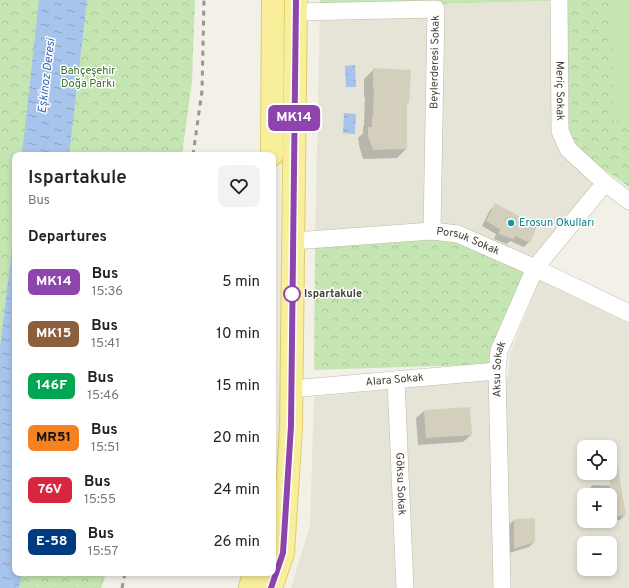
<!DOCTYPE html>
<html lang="en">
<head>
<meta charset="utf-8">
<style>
	body { margin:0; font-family:Overpass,sans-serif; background:#f2f2f2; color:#222; height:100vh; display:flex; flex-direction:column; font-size:15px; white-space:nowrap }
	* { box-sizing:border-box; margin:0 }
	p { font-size:13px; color:#767676 }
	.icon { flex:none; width:22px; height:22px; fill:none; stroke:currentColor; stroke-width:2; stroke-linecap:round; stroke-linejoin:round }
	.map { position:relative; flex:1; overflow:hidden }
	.side { position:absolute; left:12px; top:152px; width:264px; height:424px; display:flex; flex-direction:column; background:#fff; border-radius:8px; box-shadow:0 2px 6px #0003 }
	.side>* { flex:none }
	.badge { padding:0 8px; border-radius:6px; font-size:14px; line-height:26px }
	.controls { position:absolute; left:577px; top:440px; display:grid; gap:8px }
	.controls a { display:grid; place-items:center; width:40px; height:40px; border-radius:8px; background:#fff; box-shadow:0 2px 6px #0003; font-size:20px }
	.map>.badge { position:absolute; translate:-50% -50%; box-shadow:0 0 0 2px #fff }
	h2 { padding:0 16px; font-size:15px; line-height:36px }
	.round { display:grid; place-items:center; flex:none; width:42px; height:42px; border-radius:8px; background:#f2f2f2 }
	.summary { display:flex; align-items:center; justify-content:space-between; height:68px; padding:0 16px }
	h1 { font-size:19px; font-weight:600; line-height:30px }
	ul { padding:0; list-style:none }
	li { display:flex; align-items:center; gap:12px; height:52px; padding:0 16px }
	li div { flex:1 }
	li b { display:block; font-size:15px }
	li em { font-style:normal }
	li .badge { min-width:44px; font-weight:700; text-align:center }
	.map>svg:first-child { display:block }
</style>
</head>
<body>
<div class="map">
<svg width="629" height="588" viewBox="0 0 629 588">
	<defs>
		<pattern id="park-crowns" width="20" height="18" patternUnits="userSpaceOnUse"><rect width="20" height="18" fill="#c5e5b2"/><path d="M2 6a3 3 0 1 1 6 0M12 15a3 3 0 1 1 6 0" fill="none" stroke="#abc69a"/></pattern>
		<pattern id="water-ripples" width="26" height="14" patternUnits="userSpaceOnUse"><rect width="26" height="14" fill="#a7c4ec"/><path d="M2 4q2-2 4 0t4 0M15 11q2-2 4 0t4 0" fill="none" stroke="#8aa1c0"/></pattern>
	</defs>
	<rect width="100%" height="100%" fill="#f3f1e7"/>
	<g fill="#e6e4d6" fill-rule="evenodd">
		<polygon points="550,1 554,129 595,183 528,272 315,242 320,7"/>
		<path d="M540,279L629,323V588H291L310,525L314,397L508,377L510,353ZM584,447H610V473H584ZM584,495H610V521H584ZM584,543H610V569H584Z"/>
	</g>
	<g fill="url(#park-crowns)">
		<polygon points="0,0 195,0 192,81 182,155 15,155 15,573 106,573 101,588 0,588"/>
		<polygon points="320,0 550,0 550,1 320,7"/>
		<polygon points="567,0 629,0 629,187 576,150 569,129"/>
		<polygon points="457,237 528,272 495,364 314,370 315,242"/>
	</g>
	<polygon fill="#c5e5b2" points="612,0 629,0 629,121 614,121"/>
	<g fill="url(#water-ripples)">
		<polygon points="39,0 87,0 69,155 22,155"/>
		<polygon points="355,65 356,87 346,87 345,66"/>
		<polygon points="344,113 356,114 355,134 343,133"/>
		<polygon points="15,223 15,573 22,573 19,588 0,588 0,348"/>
	</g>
	<g fill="#0003">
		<polygon points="374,69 408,102 406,105 406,149 397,158 363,159 359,145 358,138 363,133 363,127 364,125 365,97 364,97 364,79"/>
		<polygon points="495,205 529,242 524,247 510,241 507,244 494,239 496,234 482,226 490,210"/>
		<polygon points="469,408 471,435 463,442 418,445 416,418 424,411"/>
		<polygon points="593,485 620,486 625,515 620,520 610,521 610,495 588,495 588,490"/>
		<polygon points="514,520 534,542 529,547 509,553 509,525"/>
		<polygon points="588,521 610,521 588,524"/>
	</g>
	<g fill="#d4cfbd">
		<polygon points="373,68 411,70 409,103 407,103 407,149 373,150 368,136 368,127 372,127 372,116 373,116 374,88 373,88"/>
		<polygon points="495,203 537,226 530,243 516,236 513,239 499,234 500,229 486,221"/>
		<polygon points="470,407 472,435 426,438 424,410"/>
		<polygon points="617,463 626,515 610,517 610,464"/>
		<polygon points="535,518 535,542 514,549 514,519"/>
	</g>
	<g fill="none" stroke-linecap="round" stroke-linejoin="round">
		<g stroke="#bebaaa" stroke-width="18">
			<g id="minor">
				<path id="s1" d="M559,0L560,131L568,149L605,183L629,201"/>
				<polyline points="296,12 436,9 432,231"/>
				<path id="s2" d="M293,241L432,231L458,234L535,268L629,313"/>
				<path id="s3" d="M396,380L405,588"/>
				<path id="s4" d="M291,389L497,371"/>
				<path id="s5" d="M502,588L497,371L499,351L535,268L605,183"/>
			</g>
		</g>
		<g stroke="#ddcf6b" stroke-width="24">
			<g id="primary">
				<polyline points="272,155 273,0"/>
				<polyline points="250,588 254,573"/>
				<polyline points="271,588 283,553 291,427 296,0"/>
			</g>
		</g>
		<use href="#minor" stroke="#fff" stroke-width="17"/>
		<use href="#primary" stroke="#f8ee9b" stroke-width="22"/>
		<g stroke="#969696" stroke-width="3" stroke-dasharray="5 5" stroke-linecap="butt">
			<polyline points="193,155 202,91 204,0"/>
			<polyline points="122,588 125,573"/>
		</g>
	</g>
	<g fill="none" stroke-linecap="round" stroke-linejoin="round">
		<g stroke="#fff" stroke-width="9">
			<polyline id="line" points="271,588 283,553 291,426 296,0"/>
		</g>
		<use href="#line" stroke="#8e44ad" stroke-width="6"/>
	</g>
	<circle fill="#0f9aa8" stroke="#fff" stroke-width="1.5" cx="511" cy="223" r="4"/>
	<circle fill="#fff" stroke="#8e44ad" stroke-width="2" cx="292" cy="294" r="8"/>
	<g text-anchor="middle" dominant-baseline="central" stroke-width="3" stroke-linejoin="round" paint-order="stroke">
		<g font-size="11" fill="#454237" stroke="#fff">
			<text transform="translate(435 62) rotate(-89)">Beylerderesi Sokak</text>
			<text stroke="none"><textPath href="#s1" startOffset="91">Meriç Sokak</textPath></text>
			<text stroke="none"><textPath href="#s2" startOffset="177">Porsuk Sokak</textPath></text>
			<text stroke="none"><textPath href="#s5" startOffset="219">Aksu Sokak</textPath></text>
			<text stroke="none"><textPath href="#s4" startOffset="104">Alara Sokak</textPath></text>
			<text stroke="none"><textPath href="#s3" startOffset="104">Göksu Sokak</textPath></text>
		</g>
		<g font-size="11" fill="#3b742d" stroke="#fff">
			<text x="88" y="71">Bahçeşehir<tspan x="88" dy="13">Doğa Parkı</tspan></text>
		</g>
		<g font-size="11" fill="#0d838f" stroke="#fff" text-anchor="start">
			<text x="519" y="223">Erosun Okulları</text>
		</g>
		<g font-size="11" font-weight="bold" fill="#454237" stroke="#fff" text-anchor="start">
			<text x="304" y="294">Ispartakule</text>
		</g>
		<g font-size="12" font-style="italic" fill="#3665ab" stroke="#fff">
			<text transform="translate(47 76) rotate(-83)">Eşkinoz Deresi</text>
		</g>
	</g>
</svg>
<div class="controls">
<a><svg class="icon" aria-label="locate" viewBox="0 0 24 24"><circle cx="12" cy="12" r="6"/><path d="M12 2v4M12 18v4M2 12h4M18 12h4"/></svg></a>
<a>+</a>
<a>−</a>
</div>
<b class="badge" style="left:294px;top:118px;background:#8e44ad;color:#fff">MK14</b>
<section class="side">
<div class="summary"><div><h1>Ispartakule</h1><p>Bus</p></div><a class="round"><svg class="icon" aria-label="heart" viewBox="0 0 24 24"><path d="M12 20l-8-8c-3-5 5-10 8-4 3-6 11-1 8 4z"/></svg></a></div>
<h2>Departures</h2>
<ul>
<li><span class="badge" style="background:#8e44ad;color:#fff">MK14</span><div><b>Bus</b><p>15:36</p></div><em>5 min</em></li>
<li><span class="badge" style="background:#8b5e3c;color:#fff">MK15</span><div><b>Bus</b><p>15:41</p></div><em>10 min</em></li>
<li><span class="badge" style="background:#00a651;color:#fff">146F</span><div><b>Bus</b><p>15:46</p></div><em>15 min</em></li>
<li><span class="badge" style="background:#f58220;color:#111">MR51</span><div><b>Bus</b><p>15:51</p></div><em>20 min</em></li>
<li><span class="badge" style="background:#d7263d;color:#fff">76V</span><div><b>Bus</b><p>15:55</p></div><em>24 min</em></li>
<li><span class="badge" style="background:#003b80;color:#fff">E-58</span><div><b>Bus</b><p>15:57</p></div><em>26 min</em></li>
</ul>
</section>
</div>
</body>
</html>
